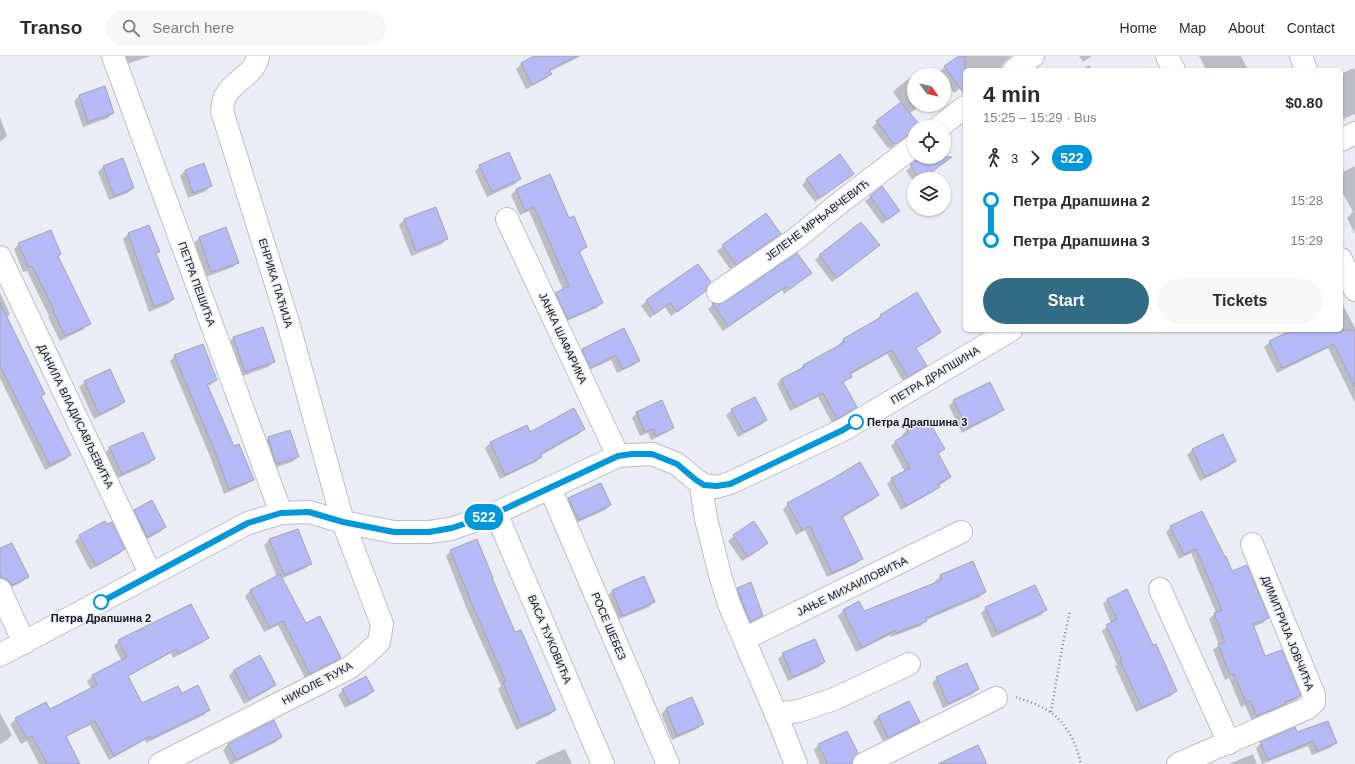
<!DOCTYPE html>
<html lang="en">
<head>
<meta charset="utf-8">
<style>
	body { margin:0; font-family:Helvetica,sans-serif; background:#f7f7f7; color:#2b2b33; height:100vh; display:flex; flex-direction:column; font-size:15px; white-space:nowrap }
	* { box-sizing:border-box; margin:0 }
	p { font-size:13px; color:#7c7c81 }
	.icon { flex:none; width:22px; height:22px; fill:none; stroke:currentColor; stroke-width:2; stroke-linecap:round; stroke-linejoin:round }
	.map { position:relative; flex:1; overflow:hidden }
	.details { position:absolute; left:963px; top:12px; width:380px; height:264px; display:flex; flex-direction:column; background:#fff; border-radius:6px; box-shadow:0 1px 3px #0004 }
	.details>* { flex:none }
	.badge { padding:0 8px; border-radius:13px; font-size:14px; line-height:26px }
	.needle { width:26px; rotate:124deg }
	.fabs { position:absolute; left:907px; top:12px; display:grid; gap:8px }
	.fabs a { display:grid; place-items:center; width:44px; height:44px; border-radius:50%; background:#fff; box-shadow:0 1px 3px #0004; font-size:20px }
	.map>.badge { position:absolute; translate:-50% -50%; box-shadow:0 0 0 2px #fff }
	.legs { display:flex; align-items:center; gap:6px; height:44px; padding:0 20px; font-size:13px }
	.legs p { margin-inline-start:auto }
	.head { display:flex; align-items:center; justify-content:space-between; height:68px; padding:0 20px }
	h1 { font-size:22px; font-weight:700; line-height:30px }
	.primary-button { display:flex; gap:8px; margin-top:auto; padding:8px 20px }
	.primary-button a { flex:1; height:46px; border-radius:24px; background:#316b84; color:#fff; font-size:16px; font-weight:700; line-height:46px; text-align:center }
	.primary-button a+a { background:#f7f7f7; color:#2b2b33 }
	ul { padding:0 20px; list-style:none }
	li { display:flex; align-items:center; gap:14px; height:40px; font-size:15px }
	li i { display:grid; place-items:center; width:6px; height:100%; margin:0 5px; background:currentColor }
	li i::after { content:''; width:10px; height:10px; margin:-5px; border:3px solid; border-radius:50%; background:#fff }
	li p { margin-inline-start:auto }
	li:first-child i { background:linear-gradient(#0000 50%,currentColor 0) }
	li:last-child i { background:linear-gradient(currentColor 50%,#0000 0) }
	header { display:flex; align-items:center; gap:24px; box-sizing:border-box; height:56px; padding:0 20px; background:#fff; border-bottom:1px solid #e1e1e2 }
	header strong { font-size:19px }
	nav { display:flex; gap:22px; margin-inline-start:auto; font-size:14px }
	.search { width:280px; height:36px; background:#f7f7f7; display:flex; align-items:center; gap:10px; box-sizing:border-box; padding:0 14px; border-radius:22px; color:#7c7c81; font-size:15px }
	.map>svg:first-child { display:block }
</style>
</head>
<body>
<header>
<strong>Transo</strong>
<div class="search"><svg class="icon" aria-label="search" viewBox="0 0 24 24"><circle cx="10" cy="10" r="6"/><path d="M15 15l6 6"/></svg>Search here</div>
<nav><a>Home</a><a>Map</a><a>About</a><a>Contact</a></nav>
</header>
<div class="map">
<svg width="1355" height="708" viewBox="0 0 1355 708">
	<rect width="100%" height="100%" fill="#ebedf6"/>
	<g fill="#0003">
		<polygon points="121,0 151,0 124,9"/>
		<polygon points="536,0 581,0 549,16 551,18 545,23 526,33 516,13 521,8"/>
		<polygon points="960,0 1011,0 1002,9 1001,14 965,14 965,29 954,37 948,29 944,32 944,19 934,19"/>
		<polygon points="1079,0 1092,0 1083,6"/>
		<polygon points="1199,0 1241,0 1248,14 1206,14"/>
		<polygon points="1089,9 1093,14 1082,14"/>
		<polygon points="1354,12 1355,15 1355,58 1341,64 1341,18"/>
		<polygon points="919,15 921,19 914,19 914,49 921,49 909,58 920,71 914,71 914,84 906,82 900,85 890,93 889,91 888,92 872,71 901,47 893,36 898,31"/>
		<polygon points="79,40 113,57 108,62 83,71 74,45"/>
		<polygon points="0,61 7,80 0,86"/>
		<polygon points="921,101 940,101 944,106 922,123 914,123 914,126 906,115"/>
		<polygon points="122,103 133,132 128,137 109,144 98,116 103,111"/>
		<polygon points="203,109 211,130 206,135 188,142 180,120 185,115"/>
		<polygon points="480,110 520,123 515,128 487,141 475,115"/>
		<polygon points="1355,110 1355,178 1347,162 1353,156 1341,134 1341,117"/>
		<polygon points="853,118 815,146 802,129 807,123"/>
		<polygon points="550,120 569,163 586,191 579,197 602,246 597,252 562,267 551,243 556,237 563,234 529,155 520,159 511,139 516,134"/>
		<polygon points="871,140 899,155 882,168 865,145"/>
		<polygon points="766,158 780,178 775,183 730,213 717,195"/>
		<polygon points="404,164 447,182 442,188 411,200 399,169"/>
		<polygon points="148,170 158,196 156,199 173,243 168,248 149,256 123,183 128,178"/>
		<polygon points="199,182 238,206 233,211 206,221 194,187"/>
		<polygon points="19,188 60,198 57,201 89,267 84,273 60,285 48,261 49,260 27,215 23,216 14,193"/>
		<polygon points="873,194 832,226 815,204 820,199"/>
		<polygon points="698,209 706,230 705,235 699,240 671,260 665,251 650,262 641,250 646,245"/>
		<polygon points="810,217 784,238 782,234 723,275 708,253 713,248 719,249"/>
		<polygon points="0,237 10,258 6,262 44,338 40,341 70,399 65,404 45,414 0,322"/>
		<polygon points="1341,245 1355,272 1355,347 1328,292 1277,317 1264,291 1270,286 1294,274 1341,274"/>
		<polygon points="881,260 940,276 935,281 915,293 925,310 920,314 903,325 887,298 850,319 851,320 843,327 856,351 851,356 832,367 818,341 790,355 777,328 781,323 799,314 803,310 839,290 839,288 844,283 876,265"/>
		<polygon points="624,273 639,304 634,309 617,317 611,304 585,316 577,299 582,294"/>
		<polygon points="233,282 274,306 268,311 240,321 228,287"/>
		<polygon points="175,300 216,324 211,329 207,330 233,392 252,423 247,428 224,438 211,403 170,305"/>
		<polygon points="85,326 124,346 118,351 94,363 79,331"/>
		<polygon points="954,345 1003,353 998,358 962,377 949,350"/>
		<polygon points="732,354 766,364 761,369 738,381 726,359"/>
		<polygon points="637,357 673,371 668,376 651,384 648,377 640,380 632,362"/>
		<polygon points="527,371 530,378 584,373 579,378 540,400 541,401 536,406 500,423 485,392 490,387"/>
		<polygon points="907,374 943,393 938,399 950,421 945,426 938,430 939,431 933,436 901,454 887,428 892,423 905,416 891,390 896,385 903,381 902,379"/>
		<polygon points="1222,379 1235,405 1230,410 1200,425 1187,399 1192,394"/>
		<polygon points="269,382 298,401 292,406 271,413 263,387"/>
		<polygon points="110,392 154,403 149,408 116,423 104,397"/>
		<polygon points="878,439 873,444 842,462 861,503 856,508 827,521 805,474 796,479 783,453 788,448"/>
		<polygon points="569,443 610,449 605,454 574,468 564,448"/>
		<polygon points="134,454 165,471 160,476 142,486 129,460"/>
		<polygon points="1171,471 1232,516 1268,562 1263,567 1253,571 1264,602 1300,640 1295,645 1283,649 1280,653 1252,665 1245,649 1241,651 1229,622 1225,624 1213,594 1219,589 1209,563 1216,557 1191,497 1179,503 1166,476"/>
		<polygon points="297,474 311,507 306,512 281,523 306,569 340,602 335,607 305,622 278,569 264,576 245,540 250,535 277,521 264,489 269,484"/>
		<polygon points="80,480 124,493 119,498 90,514 75,485"/>
		<polygon points="734,480 767,487 762,492 742,505 728,485"/>
		<polygon points="0,493 27,521 22,526 6,534 0,528"/>
		<polygon points="451,495 492,521 515,578 555,654 550,659 516,674 498,633 501,630 466,551 446,500"/>
		<polygon points="940,520 985,536 980,541 926,564 921,570 891,581 890,579 856,596 838,560 843,555 859,547 864,557 936,528 935,525"/>
		<polygon points="738,532 762,559 757,564 745,570 732,538"/>
		<polygon points="612,535 654,546 649,551 617,564 607,540"/>
		<polygon points="1108,543 1153,591 1176,635 1171,640 1136,656 1115,610 1117,609 1102,575 1111,567 1103,548"/>
		<polygon points="986,552 1046,554 1041,559 992,582 981,557"/>
		<polygon points="207,582 202,587 173,602 171,597 127,621 141,648 181,639 209,653 204,659 146,687 145,684 109,704 90,669 66,681 79,708 39,708 27,685 21,688 10,668 16,663 45,647 49,654 91,633 87,625 93,620 122,605 114,590 119,585"/>
		<polygon points="783,598 824,606 819,611 788,625 778,603"/>
		<polygon points="259,601 274,629 269,634 244,648 229,620 234,614"/>
		<polygon points="937,622 978,633 973,638 943,652 932,627"/>
		<polygon points="343,634 373,635 368,640 345,652 338,639"/>
		<polygon points="692,642 703,668 697,673 672,684 661,658 666,653"/>
		<polygon points="908,646 918,666 913,671 883,686 873,666 878,661"/>
		<polygon points="0,657 12,679 7,684 0,688"/>
		<polygon points="1297,677 1336,687 1330,692 1312,699 1308,690 1262,708 1256,692 1261,687"/>
		<polygon points="281,681 276,686 232,708 230,708 223,694 228,688"/>
		<polygon points="819,688 851,708 820,708 814,694"/>
		<polygon points="565,693 572,708 535,708 538,705"/>
		<polygon points="1253,698 1257,708 1229,708"/>
	</g>
	<g fill="#b5b9f5" stroke="#a4a5ae">
		<polygon points="534,0 577,0 549,14 552,18 532,29 521,7"/>
		<polygon points="959,0 965,0 965,39 944,10"/>
		<polygon points="105,30 114,57 88,66 79,39"/>
		<polygon points="901,46 919,68 914,71 914,78 907,80 896,88 895,87 894,88 876,65"/>
		<polygon points="509,96 521,123 492,136 479,109"/>
		<polygon points="840,98 854,118 820,142 806,123"/>
		<polygon points="920,101 952,101 922,123 920,123 910,109"/>
		<polygon points="123,102 134,132 114,140 103,110"/>
		<polygon points="204,107 212,130 193,137 185,114"/>
		<polygon points="550,118 569,162 574,160 587,191 579,195 603,247 568,263 555,237 569,230 534,151 525,155 516,133"/>
		<polygon points="882,130 900,155 887,164 870,140"/>
		<polygon points="436,151 448,183 416,195 404,163"/>
		<polygon points="766,157 781,178 736,209 722,189"/>
		<polygon points="861,166 880,189 837,222 819,199"/>
		<polygon points="149,169 160,196 156,197 174,243 154,251 128,177"/>
		<polygon points="226,171 239,207 211,216 199,181"/>
		<polygon points="51,174 61,198 58,200 91,268 65,280 53,255 54,254 32,210 29,212 18,187"/>
		<polygon points="797,197 812,217 790,233 787,230 728,270 712,247 719,248 725,246"/>
		<polygon points="698,208 711,226 707,230 706,235 677,256 670,247 655,258 646,244"/>
		<polygon points="917,236 941,276 916,292 927,310 908,321 892,294 850,317 852,321 843,326 857,351 837,363 823,337 795,351 781,323 804,311 803,309 845,286 843,283 881,261 880,259"/>
		<polygon points="0,247 45,338 41,340 71,399 50,409 0,310"/>
		<polygon points="263,271 275,306 245,316 233,281"/>
		<polygon points="624,272 640,305 622,313 616,299 590,312 582,293"/>
		<polygon points="1292,274 1355,274 1355,331 1334,288 1282,312 1269,285"/>
		<polygon points="203,288 217,324 207,328 234,390 239,388 254,424 229,433 216,398 174,299"/>
		<polygon points="110,313 125,346 99,358 84,325"/>
		<polygon points="990,326 1004,354 967,372 953,344"/>
		<polygon points="755,341 767,364 743,376 731,353"/>
		<polygon points="662,344 674,372 656,380 653,373 645,376 636,356"/>
		<polygon points="574,352 585,373 540,398 542,401 505,419 490,386 527,369 530,376"/>
		<polygon points="927,362 945,393 938,397 951,421 938,428 940,431 906,450 891,422 910,412 895,385 909,377 906,373"/>
		<polygon points="290,374 299,401 276,408 268,381"/>
		<polygon points="143,376 155,403 122,418 109,391"/>
		<polygon points="1223,378 1236,405 1205,421 1192,393"/>
		<polygon points="860,406 879,439 842,460 863,503 832,517 810,470 802,474 787,447 832,423"/>
		<polygon points="601,427 611,449 579,464 568,442"/>
		<polygon points="152,444 166,471 147,481 134,454"/>
		<polygon points="1202,455 1225,501 1226,500 1232,515 1247,509 1269,562 1253,568 1265,600 1282,594 1301,640 1285,646 1286,648 1257,660 1250,645 1246,647 1234,618 1230,619 1218,588 1225,586 1214,557 1222,554 1196,493 1184,499 1170,470"/>
		<polygon points="105,465 107,468 112,466 125,493 96,510 79,479"/>
		<polygon points="754,465 768,487 748,501 733,479"/>
		<polygon points="298,473 312,508 284,519 269,483"/>
		<polygon points="477,483 493,522 492,522 515,576 521,574 556,654 521,669 503,627 506,626 471,546 450,494"/>
		<polygon points="12,487 29,521 12,529 8,524 2,522 0,517 0,492"/>
		<polygon points="973,505 986,536 926,562 927,565 896,577 895,574 862,592 843,554 859,545 864,555 942,524 940,519"/>
		<polygon points="280,518 306,567 320,560 341,602 310,618 283,565 270,572 250,534"/>
		<polygon points="644,520 655,546 622,560 612,534"/>
		<polygon points="751,526 763,560 750,566 737,532"/>
		<polygon points="1035,529 1047,554 997,577 985,551"/>
		<polygon points="1127,533 1153,589 1156,588 1177,635 1142,652 1120,605 1122,604 1106,569 1117,563 1107,543"/>
		<polygon points="191,548 209,582 179,598 176,593 128,620 142,647 178,630 182,637 198,629 210,654 151,683 150,680 114,700 95,665 66,680 80,708 47,708 32,680 27,683 15,662 46,646 50,653 97,629 92,619 127,601 118,584"/>
		<polygon points="815,583 825,606 793,621 782,597"/>
		<polygon points="260,599 276,629 249,643 234,614"/>
		<polygon points="967,607 979,633 948,648 936,621"/>
		<polygon points="366,620 374,635 350,648 342,633"/>
		<polygon points="692,641 704,668 677,680 666,652"/>
		<polygon points="909,645 920,666 888,682 878,660"/>
		<polygon points="274,664 282,681 236,704 228,688"/>
		<polygon points="1328,665 1337,687 1317,695 1313,685 1268,704 1260,686 1295,671 1297,676"/>
		<polygon points="847,675 858,697 853,701 852,708 828,708 818,688"/>
		<polygon points="978,689 987,708 938,708"/>
	</g>
	<g fill="none" stroke-linecap="round" stroke-linejoin="round">
		<g stroke="#bdbec7" stroke-width="24">
			<g id="minor">
				<polyline points="113,0 281,457"/>
				<polyline points="1167,0 1174,14"/>
				<polyline points="1301,0 1306,14"/>
				<polyline points="1014,14 1033,0"/>
				<polyline points="939,71 965,51"/>
				<polyline points="1341,84 1355,77"/>
				<polyline points="507,163 618,400"/>
				<polyline points="0,201 151,519"/>
				<polyline points="1341,203 1355,234"/>
				<polyline points="718,236 797,182 837,149 914,90"/>
				<polyline points="705,429 702,437 706,463 720,519 729,548 776,658 796,708"/>
				<polyline points="550,432 668,708"/>
				<polyline points="496,457 603,708"/>
				<polyline points="1160,533 1229,687"/>
				<polyline points="0,534 24,587"/>
				<polyline points="744,583 961,476"/>
				<polyline points="0,599 248,467 281,457 309,456 343,466 394,476 429,476 451,473 496,457 618,400 632,399 652,398 677,408 696,424 705,429 716,431 730,427 843,374 1011,274"/>
				<polyline points="776,658 799,655 834,643 909,608"/>
				<path d="M160,708L349,612L364,600L379,586L382,568L343,466L287,263L222,55C223,50 223,43 226,39C234,24 255,19 258,0"/>
				<polyline points="864,708 996,642"/>
				<polyline points="1178,708 1308,652 1314,646 1314,639 1252,488"/>
			</g>
		</g>
		<g stroke="#828389" stroke-width="2.5" stroke-dasharray="1 3" stroke-linecap="butt">
			<path d="M1016,641C1027,645 1040,649 1050,656C1067,667 1077,689 1081,708"/>
			<polyline points="1051,656 1062,592 1070,555"/>
		</g>
		<use href="#minor" stroke="#fff" stroke-width="22"/>
	</g>
	<g fill="none" stroke-linecap="round" stroke-linejoin="round">
		<g stroke="#fff" stroke-width="9">
			<polyline id="line-1" points="101,546 248,467 281,457 309,456 343,466 394,476 429,476 452,472 496,457 618,400 632,398 652,398 677,408 696,424 704,429 716,430 730,428 843,374 856,366"/>
		</g>
		<use href="#line-1" stroke="#0098da" stroke-width="6"/>
	</g>
	<g fill="#fff" stroke="#0098da" stroke-width="2">
		<circle cx="856" cy="366" r="7"/>
		<circle cx="101" cy="546" r="7"/>
	</g>
	<g text-anchor="middle" dominant-baseline="central" stroke-width="3" stroke-linejoin="round" paint-order="stroke">
		<g font-size="11" fill="#17171a" stroke="#ebedf6">
			<text transform="translate(817 164) rotate(-37)">ЈЕЛЕНЕ МРЊАВЧЕВИЋ</text>
			<text transform="translate(276 227) rotate(73)">ЕНРИКА ПАЋИЈА</text>
			<text transform="translate(197 228) rotate(70)">ПЕТРА ПЕШИЋА</text>
			<text transform="translate(563 282) rotate(65)">ЈАНКА ШАФАРИКА</text>
			<text transform="translate(935 319) rotate(-31)">ПЕТРА ДРАПШИНА</text>
			<text transform="translate(76 360) rotate(64)">ДАНИЛА ВЛАДИСАВЉЕВИЋА</text>
			<text transform="translate(852 530) rotate(-26)">ЈАЊЕ МИХАИЛОВИЋА</text>
			<text transform="translate(609 570) rotate(67)">РОСЕ ШЕБЕЗ</text>
			<text transform="translate(1288 577) rotate(68)">ДИМИТРИЈА ЈОВЧИЋА</text>
			<text transform="translate(550 583) rotate(67)">ВАСА ЋУКОВИЋА</text>
			<text transform="translate(317 627) rotate(-28)">НИКОЛЕ ЋУКА</text>
		</g>
		<g font-size="11" font-weight="bold" fill="#17171a" stroke="#ebedf6" text-anchor="start">
			<text x="867" y="366">Петра Драпшина 3</text>
			<text x="101" y="562" text-anchor="middle">Петра Драпшина 2</text>
		</g>
	</g>
</svg>
<div class="fabs">
<a><svg class="needle" viewBox="-14 -14 28 28"><path d="M0-13l5 13h-10z" fill="#e53935"/><path d="M0 13l5-13h-10z" fill="#7c7c81"/></svg></a>
<a><svg class="icon" aria-label="locate" viewBox="0 0 24 24"><circle cx="12" cy="12" r="6"/><path d="M12 2v4M12 18v4M2 12h4M18 12h4"/></svg></a>
<a><svg class="icon" aria-label="layers" viewBox="0 0 24 24"><path d="M12 4l9 5-9 5-9-5zM3 14l9 5 9-5"/></svg></a>
</div>
<b class="badge" style="left:484px;top:461px;background:#0098da;color:#fff">522</b>
<section class="details">
<div class="head"><div><h1>4 min</h1><p>15:25 – 15:29 · Bus</p></div><b>$0.80</b></div>
<div class="legs"><svg class="icon" aria-label="walk" viewBox="0 0 24 24"><circle cx="13" cy="4" r="2"/><path d="M13 8l-2 6 4 7M11 14l-3 7M7 12l3-4h3l4 4"/></svg>3<svg class="icon" aria-label="forward" viewBox="0 0 24 24"><path d="M9 5l7 7-7 7"/></svg><b class="badge" style="background:#0098da;color:#fff">522</b></div>
<ul>
<li><i style="color:#0098da"></i><b>Петра Драпшина 2</b><p>15:28</p></li>
<li><i style="color:#0098da"></i><b>Петра Драпшина 3</b><p>15:29</p></li>
</ul>
<div class="primary-button"><a>Start</a><a>Tickets</a></div>
</section>
</div>
</body>
</html>
